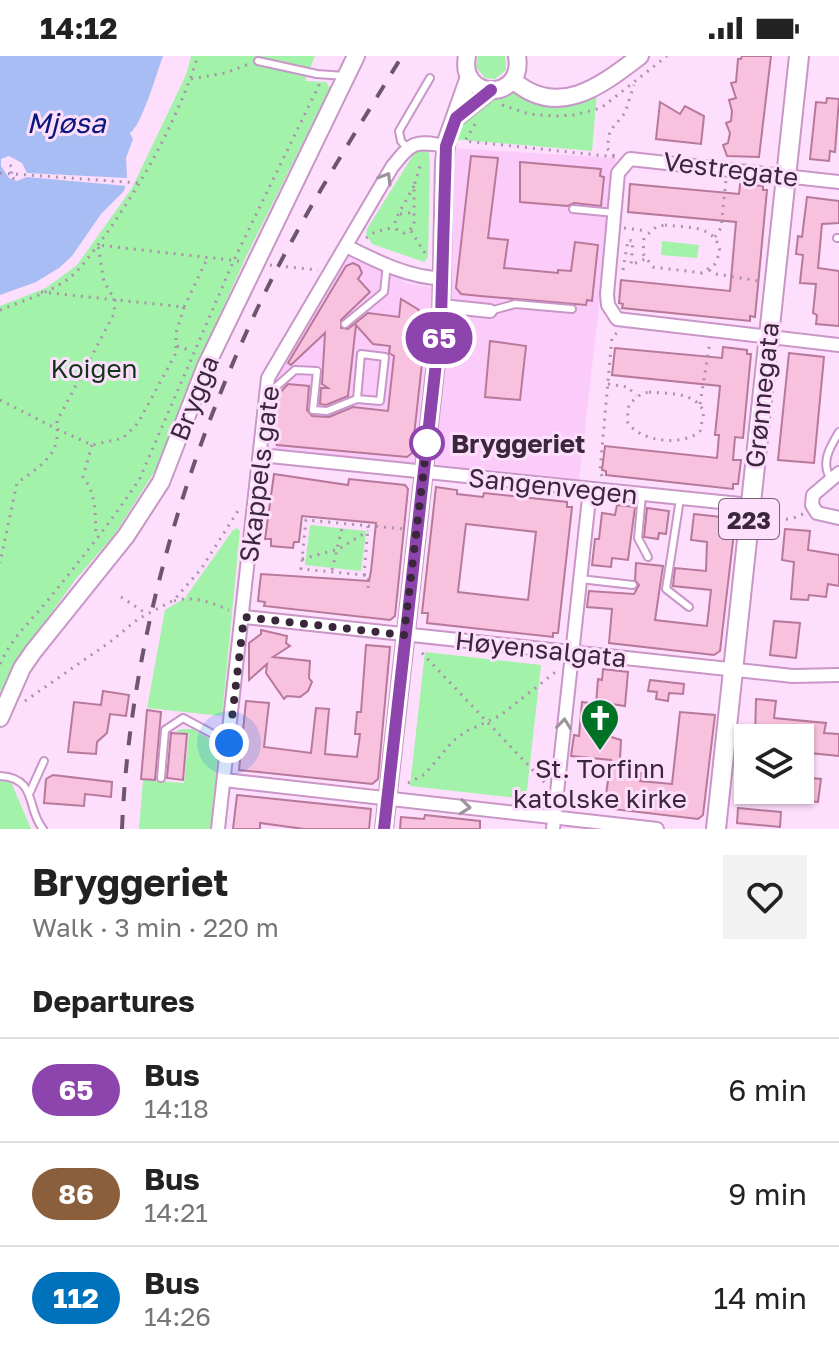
<!DOCTYPE html>
<html lang="en">
<head>
<meta charset="utf-8">
<style>
	body { margin:0; font-family:"Golos Text",sans-serif; background:#f2f2f2; color:#222; height:100vh; display:flex; flex-direction:column; font-size:30px; white-space:nowrap }
	* { box-sizing:border-box; margin:0 }
	p { font-size:26px; color:#767676 }
	.icon { flex:none; width:44px; height:44px; fill:none; stroke:currentColor; stroke-width:2; stroke-linecap:round; stroke-linejoin:round }
	.map { position:relative; height:773px; overflow:hidden }
	.panel { display:flex; flex-direction:column; background:#fff; flex:1 }
	.panel>* { flex:none }
	.badge { padding:0 16px; border-radius:26px; font-size:28px; line-height:52px }
	.tools { position:absolute; left:734px; top:668px; display:grid; gap:16px }
	.tools a { display:grid; place-items:center; width:80px; height:80px; border-radius:0px; background:#fff; box-shadow:0 2px 6px #0004; font-size:40px }
	.you { position:absolute; width:40px; height:40px; margin:-20px; border:6px solid #fff; border-radius:50%; background:#1a73e8; box-shadow:0 0 0 12px #1a73e833 }
	.map>.badge { position:absolute; translate:-50% -50%; box-shadow:0 0 0 4px #fff }
	h2 { padding:0 32px; font-size:30px; line-height:72px }
	.round { display:grid; place-items:center; flex:none; width:84px; height:84px; border-radius:0px; background:#f2f2f2 }
	.headline { display:flex; align-items:center; justify-content:space-between; height:136px; padding:0 32px }
	h1 { font-size:38px; font-weight:700; line-height:60px }
	ul { padding:0; list-style:none }
	li { display:flex; align-items:center; gap:24px; height:104px; padding:0 32px; border-top:2px solid #e0e0e0 }
	li div { flex:1 }
	li b { display:block; font-size:30px }
	li em { font-style:normal }
	li .badge { min-width:88px; font-weight:700; text-align:center }
	.status { display:flex; justify-content:space-between; align-items:center; height:56px; padding:0 40px; background:#fff; direction:ltr }
	.status svg { height:22px; fill:currentColor }
	.map>svg:first-child { display:block }
</style>
</head>
<body>
<div class="status"><b>14:12</b><svg viewBox="0 0 49 12"><path d="M0 12V9h3v3zM5 12V6h3v6zM10 12V3h3v9zM15 12V0h3v12zM26 1h20v11H26zM47 4h2v5h-2z"/></svg></div>
<div class="map">
<svg width="839" height="773" viewBox="0 0 839 773">
	<rect width="100%" height="100%" fill="#fedefd"/>
	<polygon fill="#fbccfa" points="452,92 616,102 579,425 277,396 270,376 279,319 301,272 347,201 396,218 406,227 449,234"/>
	<g fill="#a2f3a9">
		<polygon points="191,0 315,0 305,25 326,26 330,32 245,203 187,332 156,413 115,478 76,523 41,571 0,636 0,250 46,232 77,209 132,132 186,19"/>
		<polygon points="478,0 505,0 506,14 495,23 485,22 476,11"/>
		<path d="M514,32L597,36L592,95L452,83C461,56 489,44 514,32Z"/>
		<polygon points="425,93 429,97 430,111 428,201 424,206 372,188 366,178 367,173 410,104 416,96"/>
		<polygon points="662,185 699,189 697,202 661,199"/>
		<polygon points="310,469 366,475 361,515 305,509"/>
		<polygon points="237,472 240,475 222,660 147,652 165,554 185,542 233,474"/>
		<polygon points="425,596 541,609 526,743 410,730"/>
		<polygon points="183,673 193,673 219,689 210,773 139,773 143,724 184,727 189,678 175,675"/>
		<polygon points="0,725 11,726 31,773 0,773"/>
	</g>
	<path fill="#a7bdf3" d="M0,0H163C157,16 142,69 130,77L133,83L126,102L127,122L124,135L101,158L72,200L59,212L36,226L0,239Z"/>
	<polygon fill="#fedefd" points="9,100 22,107 27,117 127,122 127,130 27,121 17,125 9,122 1,110 1,103"/>
	<g fill="#f8c1dd" stroke="#b8789a" stroke-width="2" fill-rule="evenodd">
		<polygon points="742,0 771,0 759,101 727,100 723,89 728,87 730,77 726,67 731,65 732,55 729,44 736,42 731,27 736,26 738,3 741,3"/>
		<polygon points="827,42 839,43 835,96 830,95 829,105 810,103 816,46 826,47"/>
		<polygon points="660,46 680,58 685,50 704,60 701,88 656,83"/>
		<polygon points="471,100 498,102 488,182 508,184 504,212 558,217 558,214 571,215 575,186 598,189 592,245 587,244 586,249 480,240 461,238 456,232"/>
		<polygon points="520,106 601,113 600,120 604,121 601,150 574,147 568,150 520,146"/>
		<polygon points="630,128 739,138 740,128 763,130 763,134 767,134 755,261 750,260 750,265 622,252 623,248 619,247 621,224 730,235 736,166 628,156"/>
		<polygon points="807,141 839,145 839,167 822,168 818,212 839,215 839,270 816,268 817,259 813,257 816,228 800,227 803,199 796,198 798,180 802,181"/>
		<polygon points="353,207 359,210 362,217 358,223 370,236 341,264 341,272 348,273 368,257 399,261 401,243 419,254 418,262 427,263 412,397 407,401 277,389 273,383 278,339 288,328 309,330 307,354 312,360 329,361 353,351 388,355 394,300 389,297 390,290 373,288 356,269 348,340 326,349 320,348 321,332 328,332 322,328 325,277 291,309 288,307 346,210"/>
		<polygon points="490,285 526,290 520,344 485,341"/>
		<polygon points="723,291 747,294 747,298 751,298 743,382 735,381 733,404 741,404 738,428 733,428 733,433 606,419 606,415 602,414 605,390 717,402 719,379 715,379 720,330 612,319 615,292 722,302"/>
		<polygon points="789,297 824,301 814,407 778,404"/>
		<polygon points="274,418 348,429 349,423 405,429 408,433 395,560 390,564 264,550 265,546 258,545 261,518 369,525 371,515 376,467 302,460 299,486 294,486 293,492 271,490 271,483 265,483"/>
		<path d="M436,431L457,434V438L483,441L484,437L567,446V451H572L558,577H553V581L427,567L428,557H422ZM466,468L536,476L528,544L458,536Z"/>
		<polygon points="617,449 635,451 628,504 612,502 611,511 592,509 595,483 599,483 602,457 615,459"/>
		<polygon points="647,452 669,455 666,478 659,477 658,483 644,481"/>
		<polygon points="694,458 730,462 735,468 720,595 714,599 609,587 612,553 587,551 589,535 634,538 639,529 635,524 636,507 663,510 655,564 707,570 711,534 673,530 675,512 706,515 707,486 691,484"/>
		<polygon points="785,473 810,475 808,494 839,499 839,530 828,528 826,541 809,539 808,544 791,543 794,506 782,504"/>
		<polygon points="774,565 800,567 796,602 770,599"/>
		<polygon points="261,574 287,580 286,587 290,590 273,601 310,605 309,622 312,626 308,635 300,641 287,640 284,643 266,617 267,608 249,624 249,587 261,578"/>
		<polygon points="366,589 390,591 378,723 372,728 239,714 246,645 269,647 264,691 311,697 316,652 329,653 325,698 357,701 360,678 355,678 357,656 361,656"/>
		<polygon points="603,613 628,616 625,650 611,648 608,680 621,684 620,703 628,704 627,715 641,717 640,725 672,728 680,656 715,659 703,759 698,763 604,752 611,704 571,700 574,679 579,680 582,646 596,648 598,623 602,624"/>
		<polygon points="650,624 684,628 683,638 669,637 668,645 656,643 657,636 648,635"/>
		<polygon points="103,635 129,639 126,660 110,658 107,677 97,686 96,698 68,696 74,646 101,649"/>
		<polygon points="756,643 776,645 774,662 826,667 824,677 839,678 839,700 800,696 800,682 755,682"/>
		<polygon points="147,654 161,656 155,724 141,723"/>
		<polygon points="171,677 187,678 183,724 167,722"/>
		<polygon points="53,719 112,726 111,741 85,738 84,750 44,747 46,723"/>
		<polygon points="800,721 821,723 818,746 800,744"/>
		<polygon points="237,739 371,753 369,773 304,773 260,767 260,773 233,773"/>
		<polygon points="738,752 781,756 780,771 737,767"/>
		<polygon points="425,759 480,765 480,773 400,773 401,761 424,763"/>
	</g>
	<g fill="none" stroke-linecap="round" stroke-linejoin="round">
		<g stroke="#c996c8" stroke-width="10">
			<g id="lane">
				<polyline points="258,5 317,18 345,20"/>
				<polyline points="407,92 401,85 399,75 430,22"/>
				<polyline points="573,153 615,157"/>
				<polyline points="837,182 839,182"/>
				<polyline points="490,255 515,248 572,253"/>
				<polyline points="345,268 384,236 387,208"/>
				<polyline points="268,338 295,314 317,315 313,354 327,355 357,343 380,345 385,301 361,298 357,343"/>
				<path d="M831,423C820,407 830,391 839,376"/>
				<polyline points="642,439 638,482 648,501"/>
				<polyline points="680,443 666,533 689,551"/>
				<polyline points="580,523 633,529"/>
				<path d="M0,720C38,722 26,753 43,773"/>
				<polyline points="161,722 165,674 183,662 228,686"/>
				<polyline points="30,736 44,705"/>
			</g>
		</g>
		<g stroke="#c996c8" stroke-width="16">
			<g id="street">
				<polyline points="839,126 630,103 618,117 607,238 608,249 617,263 839,289"/>
				<path d="M346,190C374,204 411,223 443,222"/>
				<polyline points="442,250 490,255"/>
				<polyline points="260,399 750,449"/>
				<polyline points="839,417 813,439 812,449 817,457 839,462"/>
				<polyline points="244,561 793,620 839,619"/>
				<polyline points="224,724 657,773"/>
				<path d="M218,773L268,322L392,111C412,86 414,84 446,90"/>
				<polyline points="553,773 590,433"/>
			</g>
		</g>
		<g stroke="#c996c8" stroke-width="20">
			<g id="secondary">
				<path d="M467,0C458,45 525,46 517,0"/>
				<path d="M513,24C558,64 602,29 640,0"/>
				<polyline points="456,62 491,34"/>
				<polyline points="0,662 22,612 33,596 126,480 161,426 206,310 356,0"/>
				<polyline points="384,773 441,262 444,106 447,83 469,21"/>
			</g>
		</g>
		<g stroke="#c996c8" stroke-width="22">
			<polyline id="primary" points="716,773 799,0"/>
		</g>
		<g stroke="#ac91ab" stroke-width="3" stroke-dasharray="2 6" stroke-linecap="butt">
			<polyline points="191,23 225,17 249,8"/>
			<polyline points="502,49 529,58 555,60 574,59 601,52 667,0"/>
			<polyline points="475,68 465,85 616,101"/>
			<polyline points="614,100 607,92 610,75 625,57 634,29"/>
			<polyline points="10,109 13,112 10,120 19,126"/>
			<polyline points="0,117 139,127"/>
			<polyline points="414,130 395,164 396,173 404,177 414,171 414,130 421,107"/>
			<polyline points="400,158 409,157 414,161"/>
			<path d="M665,169C687,172 716,168 720,196L715,208L702,217L653,211L643,198L644,182L656,171Z"/>
			<polyline points="624,172 648,175"/>
			<polyline points="411,175 428,202"/>
			<polyline points="715,181 721,172 726,124"/>
			<polyline points="366,182 375,176 395,171"/>
			<polyline points="270,209 318,214"/>
			<polyline points="623,214 628,184 633,185 631,209 645,203"/>
			<polyline points="709,214 716,218 759,225"/>
			<polyline points="41,236 184,251 176,277 176,297 138,367 123,382 92,389 57,373 57,365 114,258 115,244 104,226 98,189 239,205"/>
			<polyline points="184,251 208,201"/>
			<path d="M0,254C22,245 49,237 68,223C82,212 93,195 104,181C143,126 177,65 198,0"/>
			<polyline points="177,290 192,295"/>
			<polyline points="608,328 628,331 636,340"/>
			<path d="M649,336C669,338 694,335 704,356L700,375C683,391 638,386 627,365L629,348L641,338Z"/>
			<path d="M0,344L57,373C60,400 36,413 17,427L0,507"/>
			<polyline points="700,348 710,286"/>
			<path d="M92,389L83,421C97,438 95,460 96,481"/>
			<polyline points="602,420 600,415 612,281 618,276"/>
			<path d="M763,469C776,460 791,467 804,457"/>
			<polyline points="368,470 364,519 301,513 306,464 404,473"/>
			<polyline points="302,503 339,493 368,475"/>
			<polyline points="332,514 343,468"/>
			<polyline points="364,519 369,519 368,533"/>
			<polyline points="121,541 147,558"/>
			<path d="M174,545C191,539 213,547 229,554"/>
			<polyline points="422,597 546,728"/>
			<path d="M0,608C13,580 30,566 49,543C80,504 113,464 140,422L234,204L320,27"/>
			<polyline points="25,645 110,586 138,563 174,544 201,513 241,450"/>
			<polyline points="408,727 425,718 453,685 465,676 501,659 558,614"/>
		</g>
		<use href="#lane" stroke="#fff" stroke-width="6"/>
		<use href="#street" stroke="#fff" stroke-width="12"/>
		<use href="#secondary" stroke="#fff" stroke-width="16"/>
		<use href="#primary" stroke="#fff" stroke-width="18"/>
		<path stroke="#6d566c" stroke-width="4" stroke-dasharray="14 14" stroke-linecap="butt" d="M122,773C129,599 179,422 252,264C294,172 350,86 402,0"/>
	</g>
	<defs><path id="oneway-chevron" d="M-2-3.5L2.5 0L-2 3.5" fill="none" stroke-width="1.6" stroke-linecap="round" stroke-linejoin="round" transform="scale(2)"/></defs>
	<g stroke="#9d939d">
		<use href="#oneway-chevron" transform="translate(386 122) rotate(-59)"/>
		<use href="#oneway-chevron" transform="translate(564 668) rotate(-84)"/>
		<use href="#oneway-chevron" transform="translate(465 751) rotate(6)"/>
	</g>
	<g fill="none" stroke-linecap="round" stroke-linejoin="round">
		<g stroke="#fff" stroke-width="18">
			<polyline id="line" points="384,773 441,262 446,90 456,62 491,34"/>
		</g>
		<use href="#line" stroke="#8e44ad" stroke-width="12"/>
		<polyline stroke="#3b273b" stroke-width="8" stroke-dasharray="0 14.4" points="229,687 244,561 404,579 427,387"/>
	</g>
	<defs>
		<g id="church-pin" transform="scale(2)"><path d="M0 17L-7.5 6A9.5 9.5 0 1 1 7.5 6Z" fill="#007225" stroke="#fedefd"/><path d="M-1.2-6h2.4v3.5h3.3v2.4h-3.3V6h-2.4V-.1h-3.3v-2.4h3.3Z" fill="#fff"/></g>
	</defs>
	<g fill-rule="evenodd">
		<use href="#church-pin" x="600" y="662"/>
	</g>
	<circle fill="#fff" stroke="#8e44ad" stroke-width="4" cx="427" cy="387" r="16"/>
	<g text-anchor="middle" dominant-baseline="central" stroke-width="6" stroke-linejoin="round" paint-order="stroke">
		<rect fill="#fedefd" stroke="#765e75" stroke-width="2" x="719" y="443" width="60" height="40" rx="6"/>
		<g font-size="24" font-weight="bold" fill="#3b273b">
			<text x="749" y="463">223</text>
		</g>
		<g font-size="26" fill="#3b273b" stroke="#fedefd">
			<text transform="translate(731 113) rotate(7)">Vestregate</text>
			<text transform="translate(762 339) rotate(-84)">Grønnegata</text>
			<text transform="translate(194 342) rotate(-68)">Brygga</text>
			<text transform="translate(259 418) rotate(-83)">Skappels gate</text>
			<text transform="translate(553 430) rotate(6)">Sangenvegen</text>
			<text transform="translate(541 593) rotate(6)">Høyensalgata</text>
		</g>
		<g font-size="26" fill="#123417" stroke="#fedefd">
			<text x="94" y="312">Koigen</text>
		</g>
		<g font-size="26" font-weight="bold" fill="#3b273b" stroke="#fedefd" text-anchor="start">
			<text x="451" y="387">Bryggeriet</text>
		</g>
		<g font-size="26" fill="#3b273b" stroke="#fedefd">
			<text x="600" y="712">St. Torfinn<tspan x="600" dy="30">katolske kirke</tspan></text>
		</g>
		<g font-size="28" font-style="italic" fill="#0a177b" stroke="#fedefd">
			<text x="66" y="66">Mjøsa</text>
		</g>
	</g>
</svg>
<div class="tools">
<a><svg class="icon" aria-label="layers" viewBox="0 0 24 24"><path d="M12 4l9 5-9 5-9-5zM3 14l9 5 9-5"/></svg></a>
</div>
<div class="you" style="left:229px;top:687px"></div>
<b class="badge" style="left:439px;top:282px;background:#8e44ad;color:#fff">65</b>
</div>
<section class="panel">
<div class="headline"><div><h1>Bryggeriet</h1><p>Walk · 3 min · 220 m</p></div><a class="round"><svg class="icon" aria-label="heart" viewBox="0 0 24 24"><path d="M12 20l-8-8c-3-5 5-10 8-4 3-6 11-1 8 4z"/></svg></a></div>
<h2>Departures</h2>
<ul>
<li><span class="badge" style="background:#8e44ad;color:#fff">65</span><div><b>Bus</b><p>14:18</p></div><em>6 min</em></li>
<li><span class="badge" style="background:#8b5e3c;color:#fff">86</span><div><b>Bus</b><p>14:21</p></div><em>9 min</em></li>
<li><span class="badge" style="background:#0072bc;color:#fff">112</span><div><b>Bus</b><p>14:26</p></div><em>14 min</em></li>
</ul>
</section>
</body>
</html>
